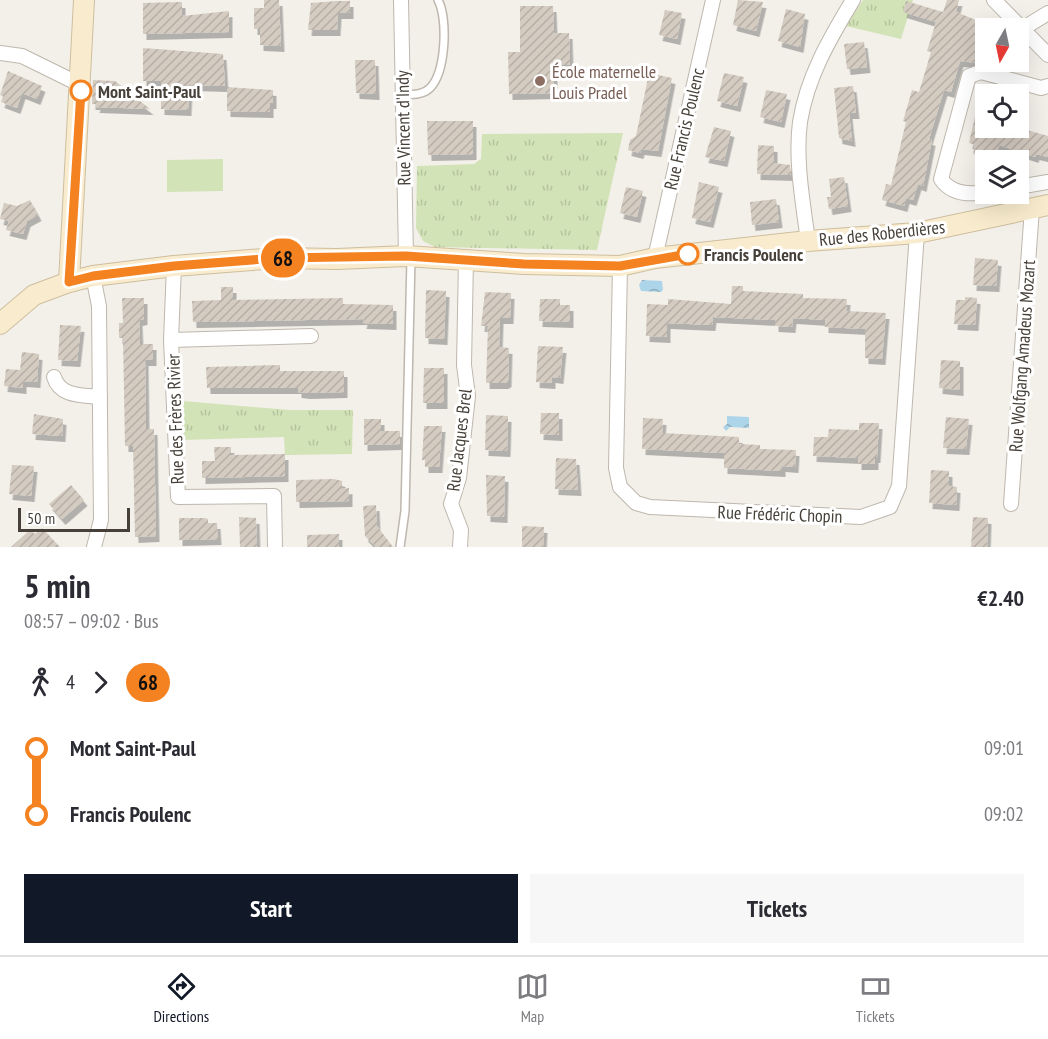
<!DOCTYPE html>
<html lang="en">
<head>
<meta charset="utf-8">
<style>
	body { margin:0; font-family:"PT Sans Narrow",sans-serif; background:#f7f7f7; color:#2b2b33; height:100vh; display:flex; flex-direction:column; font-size:22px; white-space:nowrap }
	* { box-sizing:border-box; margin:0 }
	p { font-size:20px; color:#7c7c81 }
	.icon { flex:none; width:33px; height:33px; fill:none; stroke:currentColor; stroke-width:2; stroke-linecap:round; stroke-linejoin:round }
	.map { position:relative; height:547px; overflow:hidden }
	.sheet { display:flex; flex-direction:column; background:#fff; flex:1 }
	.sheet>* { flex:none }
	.badge { padding:0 12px; border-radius:20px; font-size:21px; line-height:39px }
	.needle { width:39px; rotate:189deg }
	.tools { position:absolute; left:975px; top:18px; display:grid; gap:12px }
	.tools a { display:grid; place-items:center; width:54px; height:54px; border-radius:0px; background:#fff; box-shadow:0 6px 24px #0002; font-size:30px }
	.scale { position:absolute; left:18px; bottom:15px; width:112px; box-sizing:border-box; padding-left:6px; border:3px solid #464039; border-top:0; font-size:16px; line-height:21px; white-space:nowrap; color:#464039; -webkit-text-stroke:4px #fff; paint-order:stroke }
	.map>.badge { position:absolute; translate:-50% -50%; box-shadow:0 0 0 3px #fff }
	.legs { display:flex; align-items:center; gap:9px; height:66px; padding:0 24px; font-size:20px }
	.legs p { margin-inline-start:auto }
	.headline { display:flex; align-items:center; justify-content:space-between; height:102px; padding:0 24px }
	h1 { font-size:33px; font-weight:700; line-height:45px }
	.action { display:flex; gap:12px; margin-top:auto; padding:12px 24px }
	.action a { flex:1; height:69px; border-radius:0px; background:#111827; color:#fff; font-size:24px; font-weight:700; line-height:69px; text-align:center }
	.action a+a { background:#f7f7f7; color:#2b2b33 }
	ul { padding:0 24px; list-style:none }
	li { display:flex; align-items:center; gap:21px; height:66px; font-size:22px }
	li i { display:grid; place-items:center; width:9px; height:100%; margin:0 8px; background:currentColor }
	li i::after { content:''; width:15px; height:15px; margin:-8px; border:4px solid; border-radius:50%; background:#fff }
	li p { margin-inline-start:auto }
	li:first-child i { background:linear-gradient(#0000 50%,currentColor 0) }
	li:last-child i { background:linear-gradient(currentColor 50%,#0000 0) }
	.tabs { display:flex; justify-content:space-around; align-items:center; height:84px; border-top:2px solid #e1e1e2; background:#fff; font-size:16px; color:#7c7c81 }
	.tabs a { display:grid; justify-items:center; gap:3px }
	.tabs .selected { color:#111827 }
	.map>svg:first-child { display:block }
</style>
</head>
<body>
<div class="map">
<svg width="1048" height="547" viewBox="0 0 1048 547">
	<defs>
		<pattern id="grass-tufts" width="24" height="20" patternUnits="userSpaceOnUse" patternTransform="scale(1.5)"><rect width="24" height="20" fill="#d2e3b7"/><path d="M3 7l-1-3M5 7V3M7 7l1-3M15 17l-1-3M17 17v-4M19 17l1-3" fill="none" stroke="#b6c49e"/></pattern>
		<pattern id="water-waves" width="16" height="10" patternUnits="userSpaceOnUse" patternTransform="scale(1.5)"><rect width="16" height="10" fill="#add5e9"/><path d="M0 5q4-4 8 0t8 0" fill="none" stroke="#8faebe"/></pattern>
		<pattern id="building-hatch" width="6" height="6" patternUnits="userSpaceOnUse" patternTransform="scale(1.5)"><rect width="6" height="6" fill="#d4cbc1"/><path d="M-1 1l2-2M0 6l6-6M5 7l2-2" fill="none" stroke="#b7afa7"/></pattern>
		<filter id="shadow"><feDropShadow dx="3.5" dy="6" stdDeviation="0" flood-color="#0004"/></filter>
	</defs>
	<rect width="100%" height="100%" fill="#f3f0ea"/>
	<g fill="url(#grass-tufts)">
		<polygon points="863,0 913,0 901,39 846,26"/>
		<polygon points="623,133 597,250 435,247 423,241 416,228 417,166 474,164 481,159 482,134"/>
		<polygon points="183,401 290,410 353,410 352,454 285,455 284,437 184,440"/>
	</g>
	<polygon fill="#d2e3b7" points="223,159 223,191 167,192 167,160"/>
	<g fill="url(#water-waves)">
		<polygon points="642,280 662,281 663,290 661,292 641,291 639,285"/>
		<polygon points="727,416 749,417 749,428 730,427 726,431 723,427 727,424"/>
	</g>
	<g fill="url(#building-hatch)" filter="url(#shadow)">
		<polygon points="264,0 279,0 281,46 260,45 260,29 254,29 254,8 264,8"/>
		<polygon points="738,0 763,2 756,31 733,25"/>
		<polygon points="947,0 959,0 956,12 976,20 974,28 986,32 986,64 960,61 951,92 944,90 929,139 932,140 923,186 918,184 913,200 906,198 904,206 882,200 886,184 891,185 906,122 903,121 912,90 919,92 931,52 927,51 936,22 903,12 906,1 943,12"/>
		<polygon points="337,1 350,1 350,13 338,13 337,30 308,30 311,3"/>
		<polygon points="182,2 182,16 229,11 229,32 143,34 143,3"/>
		<polygon points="520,6 553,6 554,33 569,33 570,65 554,65 554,93 509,94 508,52 520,52"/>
		<polygon points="786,9 805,14 800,47 778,41"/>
		<polygon points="665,10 682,13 677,39 659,35"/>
		<polygon points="864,42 867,67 847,69 844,44"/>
		<polygon points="143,48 223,54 225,86 189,85 188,110 161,109 161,81 143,81"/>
		<polygon points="355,60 375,60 376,94 356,93"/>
		<polygon points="8,71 42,86 37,99 22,93 17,108 1,102 3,96 0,95"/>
		<polygon points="649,73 672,78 658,151 641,149 640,153 628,150 630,140 636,136"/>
		<polygon points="724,73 744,77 737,106 717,101"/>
		<polygon points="93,80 115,81 150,109 96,107 97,104 92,104"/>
		<polygon points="982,85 986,85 986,128 998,128 1025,136 1027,130 1048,136 1048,157 1036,154 1035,157 999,145 995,160 973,154 975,145 969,143"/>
		<polygon points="853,86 856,113 849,113 852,141 839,138 834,88"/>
		<polygon points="227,87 273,90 273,103 270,103 270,112 227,111"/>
		<polygon points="766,90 787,94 781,122 760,117"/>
		<polygon points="427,121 473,121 473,154 428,155"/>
		<polygon points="714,127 731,131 724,161 705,157"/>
		<polygon points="758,145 774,146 774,163 790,165 791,175 757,174"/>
		<polygon points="844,177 848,206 829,209 827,197 831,197 829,179"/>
		<polygon points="699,182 719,187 710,222 692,218"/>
		<polygon points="626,187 643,191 637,217 620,213"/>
		<polygon points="776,199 779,222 752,225 750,202"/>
		<polygon points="30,200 38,215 27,221 23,234 6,230 9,221 0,219 4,203 17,206"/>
		<polygon points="975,258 998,260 996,286 973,285"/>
		<polygon points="732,286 743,286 743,291 803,294 803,298 847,299 846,311 886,313 882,359 865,358 865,329 825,327 825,320 793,318 792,327 775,326 775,320 713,317 712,325 667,323 667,337 646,336 647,304 668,305 668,299 731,304"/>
		<polygon points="221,287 233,287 233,300 343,298 343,304 393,305 393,324 363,323 364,319 193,322 192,301 221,300"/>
		<polygon points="426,290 446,291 444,339 425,338"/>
		<polygon points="485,292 511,293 510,318 500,318 499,347 509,348 508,381 505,383 486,383 488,326 481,326"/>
		<polygon points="965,297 977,298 975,325 954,324 956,300 965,300"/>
		<polygon points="122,298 144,298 144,319 139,320 140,344 153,344 153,360 145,360 146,429 154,429 156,536 135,537 133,446 125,446 123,338 119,338 119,323 123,323"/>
		<polygon points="540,299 560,299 560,305 570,305 570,322 539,321"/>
		<polygon points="60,325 81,326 77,361 58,360"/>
		<polygon points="538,346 563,347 560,378 552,377 552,383 536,382"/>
		<polygon points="22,352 39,354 37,382 23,381 23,388 4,386 6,369 20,370"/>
		<polygon points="941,360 960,361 960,390 939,388"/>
		<polygon points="280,365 280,371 344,371 344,392 307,393 298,392 298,388 207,388 206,367"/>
		<polygon points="424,368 444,368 444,403 423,403"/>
		<polygon points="541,413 559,413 559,435 540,434"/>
		<polygon points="34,414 63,419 62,436 32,434"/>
		<polygon points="486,415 508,416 507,451 485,450"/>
		<polygon points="946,417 969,419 966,449 943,448"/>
		<polygon points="643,418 663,419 662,433 739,437 739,444 760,445 760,449 796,450 795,467 782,466 782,471 724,468 724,453 642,449"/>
		<polygon points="364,419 381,419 381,431 400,431 400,444 364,445"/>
		<polygon points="859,423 879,423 877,457 875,457 875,464 858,464 858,458 813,456 814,437 828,437 829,429 859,430"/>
		<polygon points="424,426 442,426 439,467 425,467 425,460 422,460"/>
		<polygon points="214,447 231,447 231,455 285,454 285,476 202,478 202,461 215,461"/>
		<polygon points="556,458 576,459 578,490 555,489"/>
		<polygon points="12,465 34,466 31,496 9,494"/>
		<polygon points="931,470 949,471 949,486 957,487 956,505 929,503"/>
		<polygon points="486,475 505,476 504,517 487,516"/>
		<polygon points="334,479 342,481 342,489 349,488 349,501 296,502 296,480"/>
		<polygon points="71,485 84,500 62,519 49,504"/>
		<polygon points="376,505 377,526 393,547 376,547 365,536 363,506"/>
		<polygon points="239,517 256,518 257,547 240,547"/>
		<polygon points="973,517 988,518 987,547 971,547"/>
		<polygon points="179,518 204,518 208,519 208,523 217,523 218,539 179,540"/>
		<polygon points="522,526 544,527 543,547 522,547"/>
		<polygon points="42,528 60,547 11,547 30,530 35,534"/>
		<polygon points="339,534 339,547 307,547 307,535"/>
	</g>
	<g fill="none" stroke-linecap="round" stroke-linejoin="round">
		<g stroke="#beb7ad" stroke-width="10">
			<g id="lane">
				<path d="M403,94C411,95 423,95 430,88C446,72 448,18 438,0"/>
				<polyline points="400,547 405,511 411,259"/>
			</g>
		</g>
		<g stroke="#beb7ad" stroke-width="16">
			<g id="street">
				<polyline points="401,0 406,256"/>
				<polyline points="994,0 1048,55"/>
				<polyline points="1022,29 1048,13"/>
				<polyline points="0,53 22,56 81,85"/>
				<polyline points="1018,187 1048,182"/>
				<path d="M986,192C969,195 951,194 941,179L969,76L981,72L1041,88L1048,86"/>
				<path d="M808,241C803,203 795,160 800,122C807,77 830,38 853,0"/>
				<polyline points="655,258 713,0"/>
				<polyline points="174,266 171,340 178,497 274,496 275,547"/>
				<polyline points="620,266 616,468 620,487 636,503 650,507 861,517 890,507 899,486 917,233"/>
				<polyline points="93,276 99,306 101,520 94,547"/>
				<polyline points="171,340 311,336"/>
				<path d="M54,377C60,397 82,395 100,397"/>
				<polyline points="1011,504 1032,208"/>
				<polyline points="460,547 461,530 451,504 459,478 468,396 464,365 466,259"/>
			</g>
		</g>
		<g stroke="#cebe9e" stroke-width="22">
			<g id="secondary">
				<polyline points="69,282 84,0"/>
				<polyline points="0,324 34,295 69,282 93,276 174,266 277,258 337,259 406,256 524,264 620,266 655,258 808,241 917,233 1048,205"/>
			</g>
		</g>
		<use href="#lane" stroke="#fff" stroke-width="7"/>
		<use href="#street" stroke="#fff" stroke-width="14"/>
		<use href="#secondary" stroke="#f9ecce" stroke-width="20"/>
	</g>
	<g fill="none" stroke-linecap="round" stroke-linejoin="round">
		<g stroke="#fff" stroke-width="14">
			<polyline id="line-1" points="81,91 69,282 93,276 174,266 277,258 406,256 524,264 620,266 688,254"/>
		</g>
		<use href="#line-1" stroke="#f58220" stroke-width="9"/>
	</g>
	<circle fill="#8d6e63" stroke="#fff" stroke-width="2" cx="540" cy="81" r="6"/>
	<g fill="#fff" stroke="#f58220" stroke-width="3">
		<circle cx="81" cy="91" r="10"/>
		<circle cx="688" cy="254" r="10"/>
	</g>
	<g text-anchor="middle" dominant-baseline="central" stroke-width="6" stroke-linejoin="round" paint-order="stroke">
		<g font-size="18" fill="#785e54" stroke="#fff" text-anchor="start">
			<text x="552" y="71">École maternelle<tspan x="552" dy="21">Louis Pradel</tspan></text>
		</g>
		<g font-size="18" font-weight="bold" fill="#464039" stroke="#fff" text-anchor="start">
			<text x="98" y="91">Mont Saint-Paul</text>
			<text x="704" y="254">Francis Poulenc</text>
		</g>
		<g font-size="18" fill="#464039" stroke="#fff">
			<text transform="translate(403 128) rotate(-91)">Rue Vincent d'Indy</text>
			<text transform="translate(684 129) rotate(-77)">Rue Francis Poulenc</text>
			<text transform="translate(882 233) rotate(-6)">Rue des Roberdières</text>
			<text transform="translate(1022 356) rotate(-86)">Rue Wolfgang Amadeus Mozart</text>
			<text transform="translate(175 419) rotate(-92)">Rue des Frères Rivier</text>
			<text transform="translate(459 440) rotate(-83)">Rue Jacques Brel</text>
			<text transform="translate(780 514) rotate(2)">Rue Frédéric Chopin</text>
		</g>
	</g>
</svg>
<div class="tools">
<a><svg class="needle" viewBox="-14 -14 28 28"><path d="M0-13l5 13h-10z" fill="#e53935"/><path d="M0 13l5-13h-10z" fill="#7c7c81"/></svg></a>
<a><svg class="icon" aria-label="locate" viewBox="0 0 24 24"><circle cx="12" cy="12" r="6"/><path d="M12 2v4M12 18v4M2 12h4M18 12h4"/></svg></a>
<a><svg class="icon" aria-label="layers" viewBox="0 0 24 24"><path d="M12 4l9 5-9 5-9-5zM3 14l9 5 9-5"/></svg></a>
</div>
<div class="scale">50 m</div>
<b class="badge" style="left:283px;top:258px;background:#f58220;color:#111">68</b>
</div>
<section class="sheet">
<div class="headline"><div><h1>5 min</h1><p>08:57 – 09:02 · Bus</p></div><b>€2.40</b></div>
<div class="legs"><svg class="icon" aria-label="walk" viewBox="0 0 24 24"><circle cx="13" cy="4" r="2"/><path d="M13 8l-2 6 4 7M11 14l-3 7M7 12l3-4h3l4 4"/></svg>4<svg class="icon" aria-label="forward" viewBox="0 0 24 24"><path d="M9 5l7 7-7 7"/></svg><b class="badge" style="background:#f58220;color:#111">68</b></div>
<ul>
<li><i style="color:#f58220"></i><b>Mont Saint-Paul</b><p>09:01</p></li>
<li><i style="color:#f58220"></i><b>Francis Poulenc</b><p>09:02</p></li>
</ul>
<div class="action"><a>Start</a><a>Tickets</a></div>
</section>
<nav class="tabs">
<a class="selected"><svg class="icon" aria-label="directions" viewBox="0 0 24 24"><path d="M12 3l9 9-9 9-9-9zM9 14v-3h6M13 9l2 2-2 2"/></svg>Directions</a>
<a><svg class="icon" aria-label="map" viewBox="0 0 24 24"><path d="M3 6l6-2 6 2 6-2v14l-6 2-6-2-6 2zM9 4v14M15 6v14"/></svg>Map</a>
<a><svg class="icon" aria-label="tickets" viewBox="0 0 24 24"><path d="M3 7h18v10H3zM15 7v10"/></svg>Tickets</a>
</nav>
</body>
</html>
